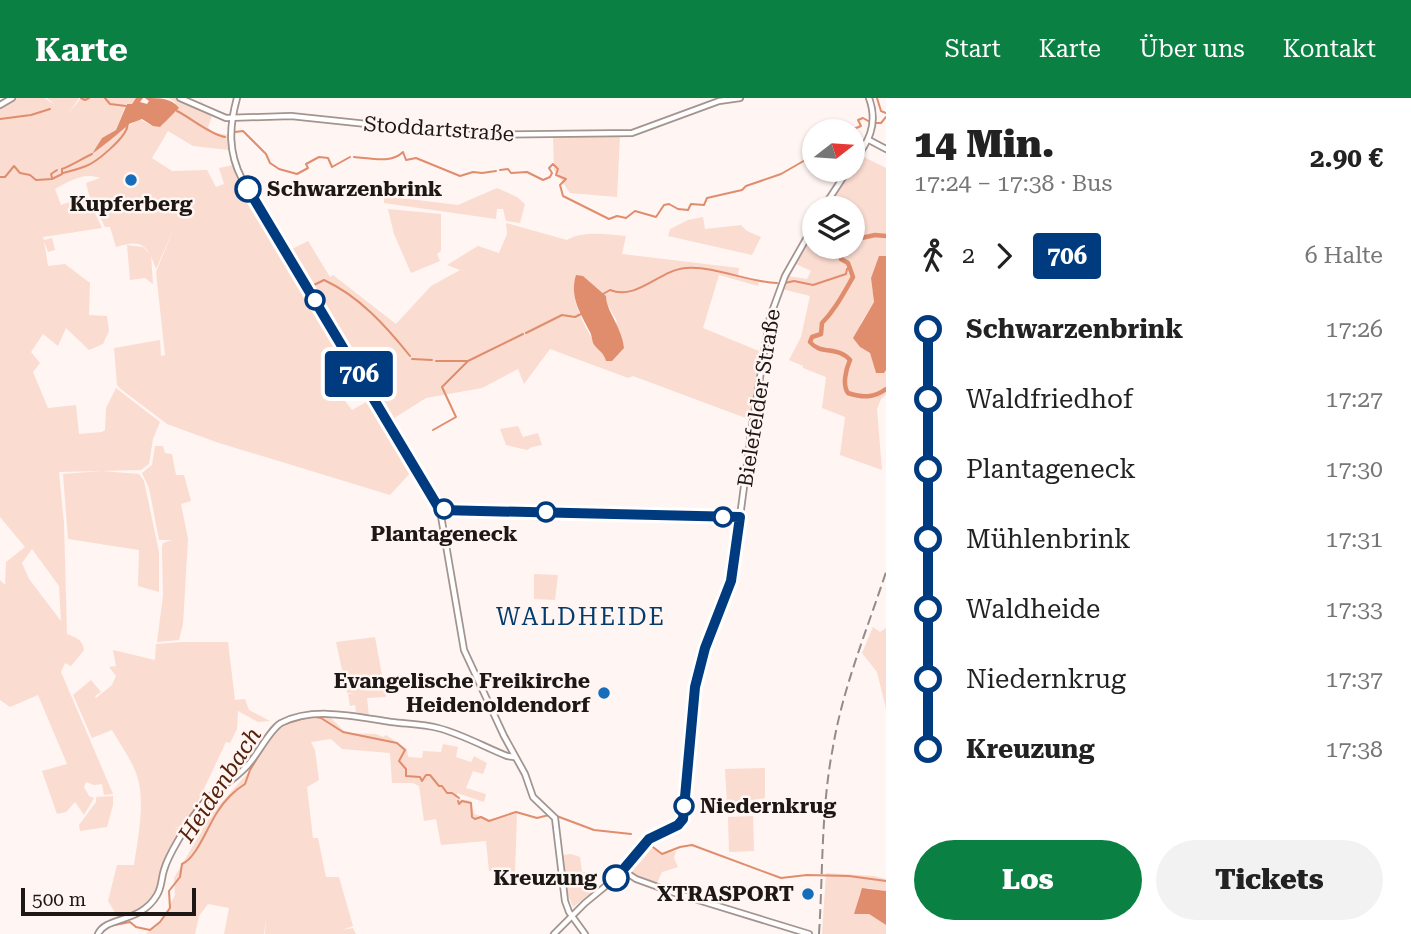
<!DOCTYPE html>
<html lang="de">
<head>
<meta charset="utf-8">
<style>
	body { margin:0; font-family:"Roboto Serif",serif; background:#f2f2f2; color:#222; height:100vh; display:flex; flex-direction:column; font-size:26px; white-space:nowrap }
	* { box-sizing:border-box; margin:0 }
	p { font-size:23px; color:#767676 }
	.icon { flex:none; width:38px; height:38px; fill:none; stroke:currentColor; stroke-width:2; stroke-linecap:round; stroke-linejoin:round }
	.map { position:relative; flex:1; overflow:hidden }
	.side { display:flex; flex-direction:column; background:#fff; width:525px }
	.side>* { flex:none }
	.badge { padding:0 14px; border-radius:5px; font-size:24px; line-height:46px }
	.needle { width:46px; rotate:73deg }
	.fabs { position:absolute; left:802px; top:21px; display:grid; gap:14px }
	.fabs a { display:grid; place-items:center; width:63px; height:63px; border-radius:50%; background:#fff; box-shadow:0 2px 5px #0004; font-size:35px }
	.scale { position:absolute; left:21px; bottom:18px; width:175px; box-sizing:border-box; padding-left:7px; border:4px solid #1d1816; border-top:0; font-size:19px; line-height:24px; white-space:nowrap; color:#1d1816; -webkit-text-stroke:5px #fff5f2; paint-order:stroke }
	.map>.badge { position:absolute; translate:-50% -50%; box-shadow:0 0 0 4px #fff }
	.legs { display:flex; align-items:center; gap:10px; height:77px; padding:0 28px; font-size:23px }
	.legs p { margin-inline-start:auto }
	.head { display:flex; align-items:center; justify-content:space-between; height:119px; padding:0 28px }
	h1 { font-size:38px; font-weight:800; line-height:52px }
	.button { display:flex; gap:14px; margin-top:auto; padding:14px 28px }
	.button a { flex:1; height:80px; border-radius:42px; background:#0b8043; color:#fff; font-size:28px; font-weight:800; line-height:80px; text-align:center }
	.button a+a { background:#f2f2f2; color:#222 }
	ul { padding:0 28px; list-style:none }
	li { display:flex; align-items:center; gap:24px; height:70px; font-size:26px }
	li i { display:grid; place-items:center; width:10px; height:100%; margin:0 9px; background:currentColor }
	li i::after { content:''; width:18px; height:18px; margin:-9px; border:5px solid; border-radius:50%; background:#fff }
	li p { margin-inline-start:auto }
	li:first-child i { background:linear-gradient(#0000 50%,currentColor 0) }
	li:last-child i { background:linear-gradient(currentColor 50%,#0000 0) }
	header { display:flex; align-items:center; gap:42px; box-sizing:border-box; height:98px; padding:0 35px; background:#0b8043; color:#fff }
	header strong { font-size:33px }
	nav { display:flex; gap:38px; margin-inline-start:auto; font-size:24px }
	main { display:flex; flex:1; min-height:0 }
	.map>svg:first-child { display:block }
</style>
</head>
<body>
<header>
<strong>Karte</strong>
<nav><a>Start</a><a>Karte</a><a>Über uns</a><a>Kontakt</a></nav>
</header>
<main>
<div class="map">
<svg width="886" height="836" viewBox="0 0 886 836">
	<rect width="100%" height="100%" fill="#fff5f2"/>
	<g fill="#fadcd1" fill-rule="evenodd">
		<path d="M14,0H44L55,7L47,0H79L68,16L81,0H136L132,6H126L116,32L102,40L93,56L101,47L139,21L151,27L162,28L166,21L176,14L175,4L169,0H185L203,8L199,0L205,9L204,14L212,18L208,29L212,34L228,37L229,52L193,48L168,33L152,60L172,73L207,72L216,89L224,86L219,70L233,67L238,83L363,291L345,303L352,312L370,302L413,372L390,397L216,344L167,326L122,292L117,287L114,250L160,242L161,258L165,257L156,174L174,130L156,171C148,148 143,140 116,149L110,129H105L89,97L86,85L100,80C83,74 70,83 55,91L61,107L87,98L102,130L43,139L44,142L52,140L55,152L48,154L44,143L48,168L65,166L90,185L89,217L107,218L109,233L103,246L89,252L66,230L58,248L43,236L31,254L40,265L33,274L48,310L76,307L79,336L102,334L105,332L106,310L116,290L160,324L153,341L149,366L141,372L59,374L64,425L67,536C77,540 82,541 84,552L71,568L65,565L61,574L113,696L104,697L102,686L94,687L86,684L84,689L89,698L94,700L84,717L75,704L66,714L57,716L42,673L67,666L38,597L10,609L0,602V482L5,487L6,464L25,449L0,419V8ZM32,451L59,488L61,523L29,481L22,465Z"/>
		<polygon points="620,37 617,99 570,95 554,72 553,38"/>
		<polygon points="862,58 886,70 886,158 879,159 871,180 874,204 861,225 860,249 870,255 876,275 884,275 886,272 886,297 881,301 877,311 882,372 840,357 845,319 822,310 826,279 803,270 803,268 789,262 801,239 810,198 782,191 788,178 807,181 811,173 794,165 814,125 814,149 852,149 852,110 823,110 847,72 852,72 852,67"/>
		<polygon points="497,90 517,99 525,106 520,125 506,123 503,111 497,111 496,121 384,105 384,98 458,107"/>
		<polygon points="388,111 441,116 441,153 437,156 440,163 411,175 394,136"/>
		<polygon points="703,119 705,131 741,127 747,133 761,139 752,157 668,138 670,131 688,122"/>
		<path d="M506,125L567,142C585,132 606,137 626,138L622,156L739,170L738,179L759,184L758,188L719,177L703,230L759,253L751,322L633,278L628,280L550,251L524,286L518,271L482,290L426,300L391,322L290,152L308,143L330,179L333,177L396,226L431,188L460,172L447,167L478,148L499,155L507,136ZM577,178H583L606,198V204L617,223L605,258C591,243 565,198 577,178Z"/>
		<polygon points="127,147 143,149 151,157 153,186 145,180 130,182"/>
		<polygon points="518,328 523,339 538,335 542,347 532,349 527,352 506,347 500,331"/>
		<polygon points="155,348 163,348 165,355 172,356 176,377 184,377 191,403 181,406 188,441 183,526 179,542 157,544 163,498 162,449 163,445 172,442 159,442 149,390 142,375 152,367"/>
		<polygon points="102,373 139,376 144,383 159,454 159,494 138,488 139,452 68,441 63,376"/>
		<polygon points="534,476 558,477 555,502 534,501"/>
		<polygon points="873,529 880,534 886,530 886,611 877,574 862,555"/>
		<polygon points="375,539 386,599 367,600 369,619 356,614 355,607 350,608 348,596 355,595 347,595 336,544"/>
		<path d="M182,544H228L235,602L245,601L249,612L270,623L258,624L238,613L237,631L230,645L226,644L185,731L172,728L184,732L163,771L157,795L142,813L119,821L108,803L117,767H134C138,740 144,712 139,685C135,666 121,648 112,632L92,640L73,597L91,582L101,594L95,598L96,600L112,587L116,578L109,569L116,568L113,552L155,562L156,546Z"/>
		<polygon points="330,619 346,635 376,636 383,639 386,637 407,651 408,659 422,660 423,653 441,654 443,646 458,649 456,659 471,664 474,658 487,665 483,676 473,673 466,690 486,696 484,704 457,695 457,700 455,700 471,703 474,716 486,720 489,724 517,715 515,775 489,773 486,743 441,747 436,721 424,723 419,688 413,685 392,685 390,655 342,651 331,641 311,644 315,652 319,682 307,689 313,740 318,740 326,779 339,779 353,828 342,832 353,830 356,836 265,836 266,821 264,836 224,836 229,810 208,806 199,818 195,836 146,836 163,820 175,797 174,780 213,714 246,677 278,629 301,620"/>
		<polygon points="765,670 765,700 727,706 725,671"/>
		<polygon points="113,698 113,707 107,729 80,733 79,727 96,704 96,699"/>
		<polygon points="753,718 754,753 729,754 728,719"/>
		<polygon points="646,746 661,755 676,753 674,760 678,769 662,774 656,787 636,779 631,774 631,767"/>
		<polygon points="571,756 580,759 582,774 589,775 587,779 596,791 573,809 565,789 563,757"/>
		<polygon points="826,775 874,778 886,781 886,793 867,790 860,795 855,816 869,816 886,827 886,836 822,836"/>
	</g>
	<g fill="#e08d6e">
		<path d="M136,0H143L140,4L147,6L149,3L145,0C159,0 172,0 179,10L160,29L153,28L142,21L129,26L127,33L126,29C115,38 103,48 92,56L102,40L116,32L127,6H132Z"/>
		<polygon points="879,158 886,158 886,272 884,275 876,275 870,255 860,249 853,240 874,204 871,180"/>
		<path d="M576,177L583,178L606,198C606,213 622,229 624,250L612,263H606C604,254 597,252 593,245C592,242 592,238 590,234C581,216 569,199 576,177Z"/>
		<polygon points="862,790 886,793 886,827 869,816 854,816"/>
	</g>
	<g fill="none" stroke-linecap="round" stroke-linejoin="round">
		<g stroke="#e08d6e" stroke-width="2">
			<polyline points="81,0 85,2 89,0"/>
			<polyline points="105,0 110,6 126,8"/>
			<polyline points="877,0 881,13 886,15"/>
			<path d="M177,13C191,20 211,37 225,39"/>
			<polyline points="0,21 31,17 50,11"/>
			<polyline points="875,25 881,25 886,19"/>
			<polyline points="849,33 861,28 858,22 863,20 870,24"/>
			<polyline points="235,34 243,33 266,56 270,65 279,71 297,76 308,70 306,66 319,59 328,60 332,69 350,59"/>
			<path d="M354,59C370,60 391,66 403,54L406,62L416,60L460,78L473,74L482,75L496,73"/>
			<polyline points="500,72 508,71 511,75 527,74 543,82 550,79 552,75 549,70 553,66 558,71 556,77 566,81 560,87 563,98 609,121 617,118 626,120 635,113 656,119 664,107 669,106 678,111 688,112 691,106 704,107 707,100 742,92 746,88 781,76 814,57"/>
			<path d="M63,75C71,73 79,71 86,68C97,64 125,40 127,29"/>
			<path d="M0,79H5L14,68L20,75L30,77L36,82L52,81L62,76V71C73,67 81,61 92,56"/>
			<polyline points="52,80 51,76 57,72"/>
			<path d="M289,154L310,189L324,182C359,198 386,228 410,258"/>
			<polyline points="785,185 794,183 813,187 846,176 847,171 851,170"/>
			<path d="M603,196L610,192C637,203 659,172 686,170C717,168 746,184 777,185"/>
			<polyline points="526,235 562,217 575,219 581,216"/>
			<polyline points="412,261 432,262"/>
			<polyline points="436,263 468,263 523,236"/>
			<polyline points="433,332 456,319 442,289 468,263"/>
			<polyline points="282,627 311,618 321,620 343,634 397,645 405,652 399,663 406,671 406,678 420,679 422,683 426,677 430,677 439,688 442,688 447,695 452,695 459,700"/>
			<polyline points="458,703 459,706 462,703 471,705 472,719 475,721 481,719 489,723 516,714 537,720 549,717"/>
			<polyline points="554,717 594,732 631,736"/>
			<polyline points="649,746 662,756 680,749 692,747 781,780 807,777 849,778 886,783"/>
			<path d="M110,828L130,824L136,829L150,832L160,824L170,810L169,793L180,779L182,766C197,760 208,727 218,713C224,703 235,692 245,686L250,672L267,644"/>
		</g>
		<g stroke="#e08d6e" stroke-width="4.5">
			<polyline points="852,142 875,137 886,138"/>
			<path d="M844,149L841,161L848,165L853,179C843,196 835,212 822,225L821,236L812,239L810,244C820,257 839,248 850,262C846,271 842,287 848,295C863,300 874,300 886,291"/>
		</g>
		<g stroke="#a3948f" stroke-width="8">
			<g id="secondary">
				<polyline points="180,0 226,20 291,18 471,37 632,35 719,3 740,0"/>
				<path d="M237,0C229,29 228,54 242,81L440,412L464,552L504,638L525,676L533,699L555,720L565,803L569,814L585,836"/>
				<polyline points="0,7 12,0"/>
				<polyline points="869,42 886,51"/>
				<path d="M852,66C868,45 879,27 869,0"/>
				<polyline points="823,110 848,72"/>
				<polyline points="624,773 636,781 672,794 809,836"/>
				<path d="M98,836C106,818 140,826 157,797C162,789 161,781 164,772C168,757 188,725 198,712C211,693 230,686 245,670C257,659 269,632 281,625C314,608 357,619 391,624C407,626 423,626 438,630C462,636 484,649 507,658L514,659"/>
				<polyline points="554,836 585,805 624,773 649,741 678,727 683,721 695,589 705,550 732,479 752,328 770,219 785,178 814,127"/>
			</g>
		</g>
		<use href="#secondary" stroke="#fff" stroke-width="4.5"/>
		<path stroke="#938c89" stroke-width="2" stroke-dasharray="10 5" stroke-linecap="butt" d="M819,836C823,774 821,710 833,649C843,589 867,532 886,474"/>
	</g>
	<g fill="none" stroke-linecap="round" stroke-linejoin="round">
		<g stroke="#fff" stroke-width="16">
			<polyline id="line-1" points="248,91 440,412 740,419 731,483 705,550 695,589 683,721 678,727 649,741 616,780"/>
		</g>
		<use href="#line-1" stroke="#003b80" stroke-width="10"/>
	</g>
	<g fill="#166ebb" stroke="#fff5f2" stroke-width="2.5">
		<circle cx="131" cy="82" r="7"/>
		<circle cx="604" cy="595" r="7"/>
		<circle cx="808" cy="796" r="7"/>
	</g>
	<g fill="#fff" stroke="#003b80" stroke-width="3.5">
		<circle cx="248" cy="91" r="12"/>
		<circle cx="315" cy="202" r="9"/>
		<circle cx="444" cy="411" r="9"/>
		<circle cx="546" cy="414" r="9"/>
		<circle cx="723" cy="419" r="9"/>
		<circle cx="684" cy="708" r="9"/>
		<circle cx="616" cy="780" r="12"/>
	</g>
	<g text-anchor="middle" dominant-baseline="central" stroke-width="5" stroke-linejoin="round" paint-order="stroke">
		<g font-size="21" fill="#1d1816" stroke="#fff5f2">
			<text transform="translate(439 31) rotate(4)">Stoddartstraße</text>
			<text transform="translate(759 300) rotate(-81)">Bielefelder Straße</text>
		</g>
		<g font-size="21" font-weight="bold" fill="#1d1816" stroke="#fff5f2" text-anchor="start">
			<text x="267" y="91">Schwarzenbrink</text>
			<text x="444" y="436" text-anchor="middle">Plantageneck</text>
			<text x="700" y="708">Niedernkrug</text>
			<text x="597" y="780" text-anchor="end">Kreuzung</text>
		</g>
		<g font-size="21" font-weight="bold" fill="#1d1816" stroke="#fff5f2" text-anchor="end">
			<text x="131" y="106" text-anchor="middle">Kupferberg</text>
			<text x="590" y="583">Evangelische Freikirche<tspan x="590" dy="24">Heidenoldendorf</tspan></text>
			<text x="794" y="796">XTRASPORT</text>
		</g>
		<g font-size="23" font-style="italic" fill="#56210b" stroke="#fff5f2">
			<text transform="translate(220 687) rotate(-57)">Heidenbach</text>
		</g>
		<g font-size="24" letter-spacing="2" fill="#023b6c" stroke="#fff5f2">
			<text x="581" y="519">WALDHEIDE</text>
		</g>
	</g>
</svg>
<div class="fabs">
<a><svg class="needle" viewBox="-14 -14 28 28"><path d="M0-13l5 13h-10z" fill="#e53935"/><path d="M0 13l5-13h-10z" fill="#767676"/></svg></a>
<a><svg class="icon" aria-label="layers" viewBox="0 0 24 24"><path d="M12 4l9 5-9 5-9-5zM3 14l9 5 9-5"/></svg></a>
</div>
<div class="scale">500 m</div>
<b class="badge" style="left:359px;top:276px;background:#003b80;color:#fff">706</b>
</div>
<section class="side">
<div class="head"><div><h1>14 Min.</h1><p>17:24 – 17:38 · Bus</p></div><b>2.90 €</b></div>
<div class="legs"><svg class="icon" aria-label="walk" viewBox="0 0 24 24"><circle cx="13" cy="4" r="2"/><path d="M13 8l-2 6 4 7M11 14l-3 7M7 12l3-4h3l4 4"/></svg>2<svg class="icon" aria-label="forward" viewBox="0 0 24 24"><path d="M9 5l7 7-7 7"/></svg><b class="badge" style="background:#003b80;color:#fff">706</b><p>6 Halte</p></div>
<ul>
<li><i style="color:#003b80"></i><b>Schwarzenbrink</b><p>17:26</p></li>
<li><i style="color:#003b80"></i><span>Waldfriedhof</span><p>17:27</p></li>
<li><i style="color:#003b80"></i><span>Plantageneck</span><p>17:30</p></li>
<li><i style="color:#003b80"></i><span>Mühlenbrink</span><p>17:31</p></li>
<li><i style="color:#003b80"></i><span>Waldheide</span><p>17:33</p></li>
<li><i style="color:#003b80"></i><span>Niedernkrug</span><p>17:37</p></li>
<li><i style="color:#003b80"></i><b>Kreuzung</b><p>17:38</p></li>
</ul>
<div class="button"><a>Los</a><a>Tickets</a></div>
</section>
</main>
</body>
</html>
